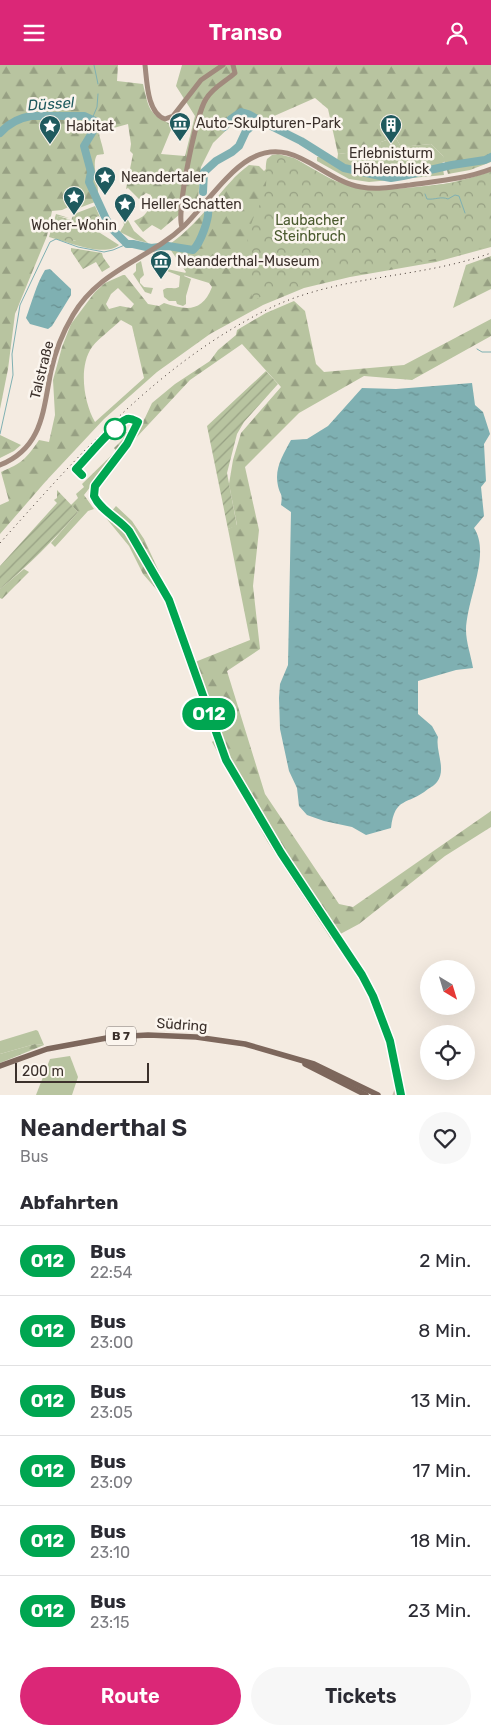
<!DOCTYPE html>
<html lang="de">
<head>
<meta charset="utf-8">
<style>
	body { margin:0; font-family:Rubik,sans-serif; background:#f7f7f7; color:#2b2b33; height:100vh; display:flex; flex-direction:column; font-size:19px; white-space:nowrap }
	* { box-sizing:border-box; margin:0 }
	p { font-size:16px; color:#7c7c81 }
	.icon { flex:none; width:28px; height:28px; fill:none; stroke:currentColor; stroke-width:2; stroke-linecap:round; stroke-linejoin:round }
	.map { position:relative; height:1030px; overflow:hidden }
	.side { display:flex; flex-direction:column; background:#fff; flex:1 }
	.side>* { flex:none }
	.badge { padding:0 10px; border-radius:16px; font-size:18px; line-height:32px }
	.needle { width:32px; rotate:142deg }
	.tools { position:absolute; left:420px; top:895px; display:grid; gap:10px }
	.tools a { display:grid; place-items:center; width:55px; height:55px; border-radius:50%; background:#fff; box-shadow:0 5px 20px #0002; font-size:25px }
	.scale { position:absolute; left:15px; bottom:12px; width:134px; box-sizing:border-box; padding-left:5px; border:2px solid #3b302b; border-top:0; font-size:14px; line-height:18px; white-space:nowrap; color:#3b302b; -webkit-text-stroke:4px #fbf5ee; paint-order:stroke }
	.map>.badge { position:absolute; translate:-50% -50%; box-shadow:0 0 0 2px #fff }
	h2 { padding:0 20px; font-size:19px; line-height:45px }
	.round { display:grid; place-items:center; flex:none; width:52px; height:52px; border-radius:26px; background:#f7f7f7 }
	.headline { display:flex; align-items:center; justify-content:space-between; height:85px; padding:0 20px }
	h1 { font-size:24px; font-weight:600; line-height:38px }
	.action { display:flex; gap:10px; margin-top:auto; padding:10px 20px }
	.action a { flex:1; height:58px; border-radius:30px; background:#db2777; color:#fff; font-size:20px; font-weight:600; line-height:58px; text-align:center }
	.action a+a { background:#f7f7f7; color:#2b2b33 }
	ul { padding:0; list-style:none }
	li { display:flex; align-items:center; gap:15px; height:70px; padding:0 20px; border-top:1px solid #e1e1e2 }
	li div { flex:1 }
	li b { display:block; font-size:19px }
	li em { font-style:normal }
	li .badge { min-width:55px; font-weight:700; text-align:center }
	header { display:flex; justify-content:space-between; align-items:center; height:65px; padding:0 20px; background:#db2777; color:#fff; font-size:22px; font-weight:600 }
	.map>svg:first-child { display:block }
</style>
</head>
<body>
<header><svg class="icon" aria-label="menu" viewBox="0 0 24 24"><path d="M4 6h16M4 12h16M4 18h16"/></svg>Transo<svg class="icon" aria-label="person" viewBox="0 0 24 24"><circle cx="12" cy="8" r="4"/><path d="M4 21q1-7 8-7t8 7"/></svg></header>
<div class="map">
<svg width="491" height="1030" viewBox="0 0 491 1030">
	<defs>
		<pattern id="forest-firs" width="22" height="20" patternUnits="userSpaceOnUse" patternTransform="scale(1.25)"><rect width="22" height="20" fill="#b8c4a0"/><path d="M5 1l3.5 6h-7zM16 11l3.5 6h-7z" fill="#97a083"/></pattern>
		<pattern id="park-crowns" width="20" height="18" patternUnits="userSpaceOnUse" patternTransform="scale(1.25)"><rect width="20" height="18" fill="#b8c4a0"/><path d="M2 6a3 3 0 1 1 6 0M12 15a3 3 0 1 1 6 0" fill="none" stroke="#97a083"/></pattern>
		<pattern id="garden-furrows" width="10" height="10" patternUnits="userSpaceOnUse" patternTransform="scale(1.25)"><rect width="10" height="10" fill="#b8c4a0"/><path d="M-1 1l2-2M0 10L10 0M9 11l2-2" fill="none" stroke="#97a083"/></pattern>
		<pattern id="water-ripples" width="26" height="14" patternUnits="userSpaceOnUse" patternTransform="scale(1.25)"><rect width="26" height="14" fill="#7fb0b2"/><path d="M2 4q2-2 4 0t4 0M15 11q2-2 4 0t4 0" fill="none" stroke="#699091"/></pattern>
	</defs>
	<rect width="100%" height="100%" fill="#f4ebe1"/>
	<g fill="#b8c4a0">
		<polygon points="392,73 397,75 401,82 431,79 443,91 446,96 442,98 444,110 369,117 349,114 317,96 317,92 329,92 337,96 338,89 379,84 381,77"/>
		<path d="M56,149L69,153L58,151L52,171L74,176L97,166L119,180C104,193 66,176 49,172Z"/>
		<polygon points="123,154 128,155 134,166 148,178 136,175 120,167 124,160"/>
		<polygon points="141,196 144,210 140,214 140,218 144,222 153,223 151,229 145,227 133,209 136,206 136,199"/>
		<path d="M167,204L186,208L184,211L191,214L186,231V239L183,241L177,239L176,236H169L164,232L163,225C168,221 174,225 179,222L180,211L167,206H159Z"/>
		<polygon points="36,965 38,966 44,980 35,979 0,989 0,976"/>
		<polygon points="70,991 78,1012 72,1030 36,1030 50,994"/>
	</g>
	<g fill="url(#forest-firs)" fill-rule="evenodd">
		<path d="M0,0H118L117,16L143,19C149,44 148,49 173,60L161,89L185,91L195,51L176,21L182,0H491V97L470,105L448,109L443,91L431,79L401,82L397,75L392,73L381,77L380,84L338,89L328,44L315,33L265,55L245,47L213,78L201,102L198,134L161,165L152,160L143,167L134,156C149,150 149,144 151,130L146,128L139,134L128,123L126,124L133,89L130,86L131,79L128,59L99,67C99,72 103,81 104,89L97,90C91,99 99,119 98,130L93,133L95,137L79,143L77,138L62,145L52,146L47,171L15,249L8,304L0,344Z"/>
		<path d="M297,95C311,103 327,114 342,118C384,130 451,122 491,106V182L436,197L350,212L304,223L263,240L210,269L157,307L104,354L46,416L0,469V440L9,436L1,407C22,398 26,394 39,375L49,377L55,350L53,315L62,282L71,259L95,227L105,218L123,210H125L148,239L159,241L164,238C186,245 202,248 212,222L209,218L183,210L186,207L170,184V179C187,167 200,152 214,136C225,123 235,110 249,100L259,101L264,106L267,103L266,100L272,96ZM118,223L134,239L131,243L120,241L109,244L106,239L111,229ZM121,255L132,261L144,313L95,357C84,338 78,302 92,282C100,272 112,264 121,255Z"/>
		<polygon points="491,191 491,224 453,243 466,200"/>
		<polygon points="294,236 305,246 316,299 324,307 404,300 491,254 491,271 412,315 364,311 299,348 245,402 259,465 253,521 260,584 227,606 265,729 339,839 353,842 491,746 491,762 445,791 359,859 331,874 267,776 212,677 219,670 195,597 250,575 228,464 237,460 229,419 233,395 241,368 281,322 242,279 190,315 135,374 152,338 175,319 210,296 218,285 236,270 237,265 266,248"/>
		<polygon points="125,367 131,367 124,379 84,430 94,444 88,446 55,482 51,478 78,447 71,440 78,433 76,429 84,422 82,419 116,386 114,383 123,374"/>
		<polygon points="0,370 21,380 14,386 0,393"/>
		<polygon points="116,441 132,456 144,474 173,537 167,540 163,532 143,509 129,481 106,453"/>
		<polygon points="24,504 29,507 2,534 0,533 0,524"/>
		<polygon points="35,979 44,980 0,998 0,989"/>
	</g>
	<g fill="url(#park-crowns)">
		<path d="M278,89L294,93L336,117L367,126H381L461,117L481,111L491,107V181L426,196L311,217L278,229L271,226L253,236C247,211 243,178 253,154C257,144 263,136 265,125C268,115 264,104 267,94L272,90Z"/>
		<path d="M95,141L103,159C96,167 82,176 71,176C65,176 58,173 51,171L58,151L71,155L74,149Z"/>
	</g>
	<g fill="url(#garden-furrows)">
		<polygon points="71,183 102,188 103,192 110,202 102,207 96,197 83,204 71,186"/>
		<polygon points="266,306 278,319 244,357 237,369 227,408 237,461 228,464 207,361"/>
		<path d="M57,425L78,447C54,475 29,500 0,524V501L57,438L54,435L57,433Z"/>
	</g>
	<g fill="url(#water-ripples)">
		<path d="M50,204L71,224V230L52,261L48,264L30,259L26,253C32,237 36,220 45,205Z"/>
		<path d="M472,318L475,340L483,347L490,369L484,379L486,416L481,422L484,451L474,463C491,489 467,533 466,565C466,577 471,591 473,603L456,605L418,616V649L432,661L438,672C435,686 447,704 437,717C435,720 431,722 428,724C407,741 395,731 391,763L366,770L352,762L324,756L307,750L299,741L297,723L289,706L280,664L279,633L280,619L288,600L291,447L281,440C283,428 280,430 278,421C274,403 283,390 291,375L307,374L328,361L362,323L396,324Z"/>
	</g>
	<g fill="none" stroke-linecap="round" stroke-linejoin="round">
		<g stroke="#7fb0b2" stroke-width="1">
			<polyline points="94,0 98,19"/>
			<polyline points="92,54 97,42 98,29"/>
			<path d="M425,129L427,134C435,135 441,131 448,134L455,130L459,131L465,148"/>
			<polyline points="477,284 482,287 491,287"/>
			<polyline points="0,369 13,310 12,289 20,240 50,177 56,174 78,182 104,187 113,185 127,179"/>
		</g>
		<g stroke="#7fb0b2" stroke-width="8">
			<polyline points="224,62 231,54 241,47 248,49 259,55"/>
			<path d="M0,68C8,59 19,53 31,51H84L97,57L95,63L84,81L91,107L89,117L106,154L113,165L127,179H133L151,183L168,181L193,185C200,179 210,153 208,143"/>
			<polyline points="203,127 204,107 216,96 232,87 239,81 246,66 259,55 301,76 344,103 380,111 391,113 403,111 452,100 485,95 491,92"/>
		</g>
		<g stroke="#cdbbac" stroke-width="3">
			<path d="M138,357L127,379L95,421L94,431C100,445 119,454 129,466L169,535L226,695L281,788L362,910L373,931L390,976L401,1030"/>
			<polyline points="394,1030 399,1017"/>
		</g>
		<g stroke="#a18a7d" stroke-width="5">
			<path d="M145,0C147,16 147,48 165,54L173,51L201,15L223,0"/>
			<path d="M182,162C176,147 196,49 206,34C213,22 225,17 235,8L233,0"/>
			<path d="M0,400C43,383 43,345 51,306C55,287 63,267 73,250C100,204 148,195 184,161C203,142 227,107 250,94C293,69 321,115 361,122C377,125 394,122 410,120C437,116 465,114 491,104"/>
		</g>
		<g stroke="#7d675c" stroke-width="5.5">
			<polyline points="305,999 366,1030"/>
			<polyline points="0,1001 47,984 112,972 148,970 196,972 245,979 314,999 378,1030"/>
		</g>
		<path stroke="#3b302b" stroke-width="1" stroke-dasharray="1 4" stroke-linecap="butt" d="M0,478C68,402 135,325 222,270C248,254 274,239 303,230C364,210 430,210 491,188"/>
	</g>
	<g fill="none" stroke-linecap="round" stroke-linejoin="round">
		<g stroke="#fff" stroke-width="11">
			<path id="line" d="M82,410L76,404C87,393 114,359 127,354C131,353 134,355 138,357L127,379L95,421L94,431C100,445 119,454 129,466L169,535L226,695L281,788L362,910L373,931L390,976L401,1030"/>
		</g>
		<use href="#line" stroke="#00a651" stroke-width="8"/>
	</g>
	<defs>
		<g id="museum-pin" transform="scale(1.125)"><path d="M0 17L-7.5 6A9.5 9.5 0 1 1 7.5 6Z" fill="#1f5a5e" stroke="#fbf5ee"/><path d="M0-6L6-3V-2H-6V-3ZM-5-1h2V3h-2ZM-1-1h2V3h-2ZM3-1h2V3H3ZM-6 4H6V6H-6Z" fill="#fff"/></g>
		<g id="building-pin" transform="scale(1.125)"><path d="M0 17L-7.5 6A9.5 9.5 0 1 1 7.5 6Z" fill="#1f5a5e" stroke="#fbf5ee"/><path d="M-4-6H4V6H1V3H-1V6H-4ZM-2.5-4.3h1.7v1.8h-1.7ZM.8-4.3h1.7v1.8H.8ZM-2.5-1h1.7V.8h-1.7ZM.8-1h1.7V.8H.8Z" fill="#fff"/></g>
		<g id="sight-pin" transform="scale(1.125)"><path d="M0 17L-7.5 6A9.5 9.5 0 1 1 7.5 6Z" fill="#1f5a5e" stroke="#fbf5ee"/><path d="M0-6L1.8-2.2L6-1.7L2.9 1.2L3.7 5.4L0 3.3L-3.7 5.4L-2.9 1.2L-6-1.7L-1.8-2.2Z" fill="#fff"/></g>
	</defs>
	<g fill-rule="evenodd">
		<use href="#museum-pin" x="180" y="58"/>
		<use href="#building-pin" x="391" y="60"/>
		<use href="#sight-pin" x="50" y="61"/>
		<use href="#sight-pin" x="105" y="112"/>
		<use href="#sight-pin" x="74" y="132"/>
		<use href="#sight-pin" x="125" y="139"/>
		<use href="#museum-pin" x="161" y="196"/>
	</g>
	<circle fill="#fff" stroke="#00a651" stroke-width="2.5" cx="115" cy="364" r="10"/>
	<g text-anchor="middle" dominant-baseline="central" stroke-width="5" stroke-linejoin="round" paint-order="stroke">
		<rect fill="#fbf5ee" stroke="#756b66" stroke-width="1" x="106" y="961.5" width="30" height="19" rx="4"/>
		<g font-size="12" font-weight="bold" fill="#3b302b">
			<text x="121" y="971">B 7</text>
		</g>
		<g font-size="14" fill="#3b302b" stroke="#fbf5ee" text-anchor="start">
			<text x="196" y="58">Auto-Skulpturen-Park</text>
			<text x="66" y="61">Habitat</text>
			<text x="391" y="88" text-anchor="middle">Erlebnisturm<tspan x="391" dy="16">Höhlenblick</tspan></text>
			<text x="121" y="112">Neandertaler</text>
			<text x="141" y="139">Heller Schatten</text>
			<text x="74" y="160" text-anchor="middle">Woher-Wohin</text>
			<text x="177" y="196">Neanderthal-Museum</text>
		</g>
		<g font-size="14" fill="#4a5a2e" stroke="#fbf5ee">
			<text x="310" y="155">Laubacher<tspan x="310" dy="16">Steinbruch</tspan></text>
		</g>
		<g font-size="14" fill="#3b302b" stroke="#fbf5ee">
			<text transform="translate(42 305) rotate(-76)">Talstraße</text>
			<text transform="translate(182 960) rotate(4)">Südring</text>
		</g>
		<g font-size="15" font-style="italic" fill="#1f5a5e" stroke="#fbf5ee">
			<text transform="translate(51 39) rotate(-4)">Düssel</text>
		</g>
	</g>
</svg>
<div class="tools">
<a><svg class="needle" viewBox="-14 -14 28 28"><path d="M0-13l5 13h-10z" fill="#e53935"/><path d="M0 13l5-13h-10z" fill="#7c7c81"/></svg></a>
<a><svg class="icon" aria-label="locate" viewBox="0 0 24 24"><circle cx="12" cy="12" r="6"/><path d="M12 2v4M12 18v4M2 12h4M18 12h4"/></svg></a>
</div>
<div class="scale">200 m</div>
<b class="badge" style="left:209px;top:649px;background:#00a651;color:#fff">O12</b>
</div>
<section class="side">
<div class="headline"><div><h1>Neanderthal S</h1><p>Bus</p></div><a class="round"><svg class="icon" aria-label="heart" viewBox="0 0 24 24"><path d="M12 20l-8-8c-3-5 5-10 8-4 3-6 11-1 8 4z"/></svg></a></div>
<h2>Abfahrten</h2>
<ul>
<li><span class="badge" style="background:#00a651;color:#fff">O12</span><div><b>Bus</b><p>22:54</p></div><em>2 Min.</em></li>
<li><span class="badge" style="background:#00a651;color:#fff">O12</span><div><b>Bus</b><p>23:00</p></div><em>8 Min.</em></li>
<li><span class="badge" style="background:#00a651;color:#fff">O12</span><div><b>Bus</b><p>23:05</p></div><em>13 Min.</em></li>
<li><span class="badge" style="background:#00a651;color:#fff">O12</span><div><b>Bus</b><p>23:09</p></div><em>17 Min.</em></li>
<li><span class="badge" style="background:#00a651;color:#fff">O12</span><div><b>Bus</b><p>23:10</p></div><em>18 Min.</em></li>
<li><span class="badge" style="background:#00a651;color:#fff">O12</span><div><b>Bus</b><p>23:15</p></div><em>23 Min.</em></li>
</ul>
<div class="action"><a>Route</a><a>Tickets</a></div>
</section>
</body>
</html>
